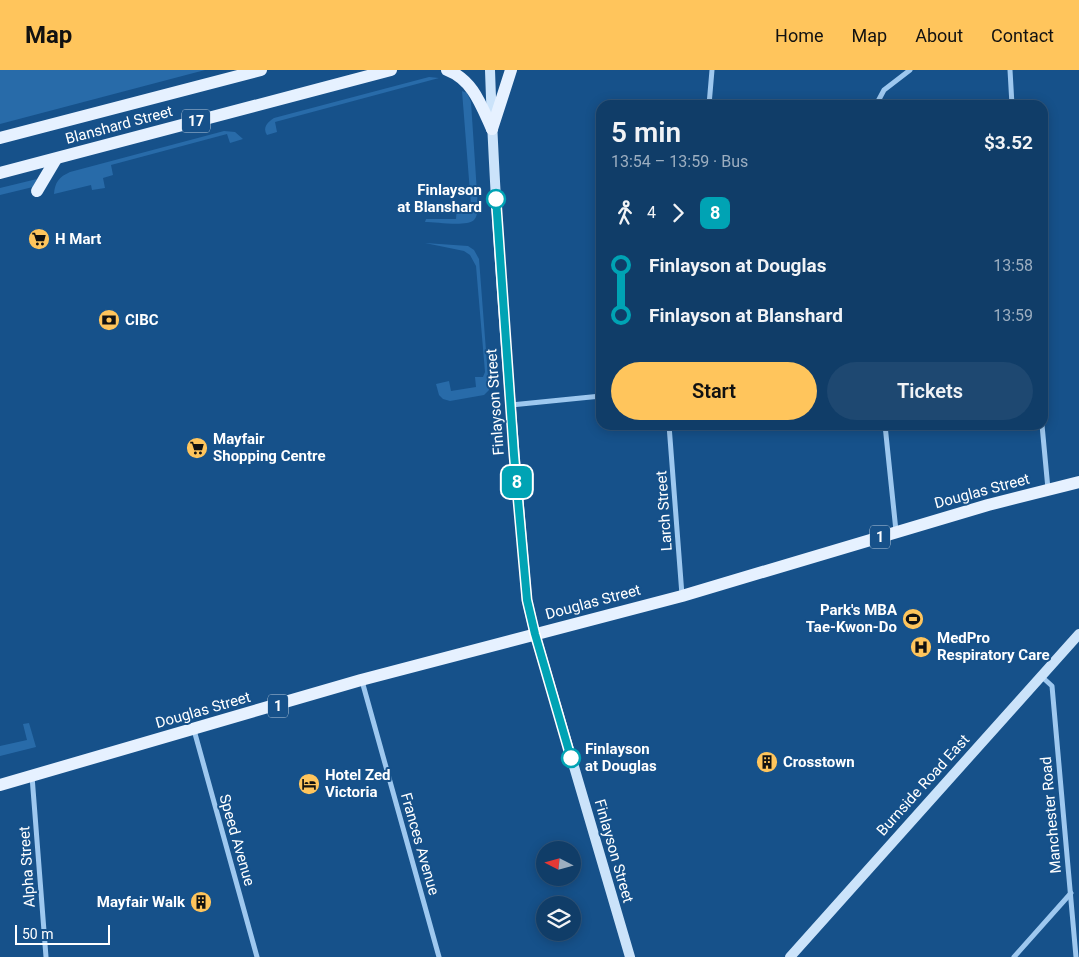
<!DOCTYPE html>
<html lang="en">
<head>
<meta charset="utf-8">
<style>
	body { margin:0; font-family:Roboto,sans-serif; background:#1e4871; color:#f1f3f6; height:100vh; display:flex; flex-direction:column; font-size:19px; white-space:nowrap }
	* { box-sizing:border-box; margin:0 }
	p { font-size:16px; color:#9caec0 }
	.icon { flex:none; width:28px; height:28px; fill:none; stroke:currentColor; stroke-width:2; stroke-linecap:round; stroke-linejoin:round }
	.map { position:relative; flex:1; overflow:hidden }
	.sheet { position:absolute; left:596px; top:30px; width:452px; height:330px; display:flex; flex-direction:column; background:#103d68; border-radius:15px; box-shadow:0 2px 12px #0003,0 0 0 1px #30567c }
	.sheet>* { flex:none }
	.badge { padding:0 10px; border-radius:8px; font-size:18px; line-height:32px }
	.needle { width:32px; rotate:276deg }
	.tools { position:absolute; left:536px; top:771px; display:grid; gap:10px }
	.tools a { display:grid; place-items:center; width:45px; height:45px; border-radius:50%; background:#103d68; box-shadow:0 2px 12px #0003,0 0 0 1px #30567c; font-size:25px }
	.scale { position:absolute; left:15px; bottom:12px; width:95px; box-sizing:border-box; padding-left:5px; border:2px solid #fff; border-top:0; font-size:14px; line-height:18px; white-space:nowrap; color:#fff; -webkit-text-stroke:4px #16518a; paint-order:stroke }
	.map>.badge { position:absolute; translate:-50% -50%; box-shadow:0 0 0 2px #fff }
	.legs { display:flex; align-items:center; gap:8px; height:55px; padding:0 15px; font-size:16px }
	.legs p { margin-inline-start:auto }
	.headline { display:flex; align-items:center; justify-content:space-between; height:85px; padding:0 15px }
	h1 { font-size:28px; font-weight:600; line-height:38px }
	.primary-button { display:flex; gap:10px; margin-top:auto; padding:10px 15px }
	.primary-button a { flex:1; height:58px; border-radius:30px; background:#ffc55c; color:#111; font-size:20px; font-weight:600; line-height:58px; text-align:center }
	.primary-button a+a { background:#1e4871; color:#f1f3f6 }
	ul { padding:0 15px; list-style:none }
	li { display:flex; align-items:center; gap:18px; height:50px; font-size:19px }
	li i { display:grid; place-items:center; width:8px; height:100%; margin:0 6px; background:currentColor }
	li i::after { content:''; width:12px; height:12px; margin:-6px; border:4px solid; border-radius:50%; background:#103d68 }
	li p { margin-inline-start:auto }
	li:first-child i { background:linear-gradient(#0000 50%,currentColor 0) }
	li:last-child i { background:linear-gradient(currentColor 50%,#0000 0) }
	header { display:flex; align-items:center; gap:30px; box-sizing:border-box; height:70px; padding:0 25px; background:#ffc55c; color:#111 }
	header strong { font-size:24px }
	nav { display:flex; gap:28px; margin-inline-start:auto; font-size:18px }
	.map>svg:first-child { display:block }
</style>
</head>
<body>
<header>
<strong>Map</strong>
<nav><a>Home</a><a>Map</a><a>About</a><a>Contact</a></nav>
</header>
<div class="map">
<svg width="1079" height="887" viewBox="0 0 1079 887">
	<rect width="100%" height="100%" fill="#16518a"/>
	<g fill="#286ba9">
		<polygon points="0,0 205,0 0,54"/>
		<path d="M429,7L439,8L275,52L277,62L267,65C262,57 268,52 274,48Z"/>
		<path d="M462,21L467,23L471,32L478,138C477,142 477,147 474,150C467,157 436,152 425,152L426,149H456L457,137L471,135Z"/>
		<path d="M224,61L235,62L243,69L230,73L227,64L111,95L113,105L103,108L105,118L92,120L91,115L54,124C55,112 59,107 70,102Z"/>
		<polygon points="37,109 33,117 0,125 0,118"/>
		<polygon points="425,173 468,176 474,180 479,189 489,320 484,325 450,331 443,329 439,325 436,314 449,311 451,321 476,317 475,307 483,307 485,302 476,196 470,185 464,181"/>
		<polygon points="29,653 36,677 0,686 0,676 27,670 23,654"/>
	</g>
	<g fill="none" stroke-linecap="round" stroke-linejoin="round">
		<g stroke="#9ec8ef" stroke-width="5">
			<polyline points="1010,0 1012,35"/>
			<polyline points="709,35 712,0"/>
			<polyline points="876,35 884,20 910,0"/>
			<polyline points="511,335 601,326"/>
			<polyline points="669,355 682,525"/>
			<polyline points="885,355 896,461"/>
			<polyline points="1042,355 1048,419"/>
			<polyline points="1041,606 1052,616 1076,887"/>
			<polyline points="362,611 439,887"/>
			<polyline points="194,660 257,887"/>
			<polyline points="32,706 46,887"/>
			<polyline points="1014,887 1071,823"/>
		</g>
		<g stroke="#cbe3fa" stroke-width="10">
			<path d="M490,0C496,177 512,354 527,530L535,564L630,887"/>
			<polyline points="790,887 1079,564"/>
		</g>
		<g stroke="#e6f1ff" stroke-width="12">
			<path d="M447,0C473,10 481,35 492,59"/>
			<polyline points="492,59 511,0"/>
			<polyline points="0,68 261,0"/>
			<polyline points="0,103 391,0"/>
			<polyline points="37,121 56,89"/>
			<polyline points="0,715 361,610 682,526 988,435 1079,412"/>
		</g>
	</g>
	<g fill="none" stroke-linecap="round" stroke-linejoin="round">
		<g stroke="#fff" stroke-width="11">
			<polyline id="line-1" points="496,129 514,385 527,530 535,564 571,688"/>
		</g>
		<use href="#line-1" stroke="#00a3b4" stroke-width="8"/>
	</g>
	<defs>
		<g id="supermarket-disc" transform="scale(1.125)"><circle r="9.5" fill="#ffc55c" stroke="#16518a"/><path d="M-6-5.5h2.5l.6 2H6L4.5 2H-2.5L-4.4-4H-6ZM-1.5 3.2a1.3 1.3 0 1 0 .1 0ZM3 3.2a1.3 1.3 0 1 0 .1 0Z" fill="#111"/></g>
		<g id="bank-disc" transform="scale(1.125)"><circle r="9.5" fill="#ffc55c" stroke="#16518a"/><path d="M-6-4H6V4H-6ZM0-2.3a2.3 2.3 0 1 0 0 4.6a2.3 2.3 0 1 0 0-4.6Z" fill="#111"/></g>
		<g id="stadium-disc" transform="scale(1.125)"><circle r="9.5" fill="#ffc55c" stroke="#16518a"/><path d="M0-5a6.5 5 0 1 0 0 10a6.5 5 0 1 0 0-10ZM-3.5-1.8h7v3.6h-7Z" fill="#111"/></g>
		<g id="hospital-disc" transform="scale(1.125)"><circle r="9.5" fill="#ffc55c" stroke="#16518a"/><path d="M-5-5h3v3.5h4V-5h3V5h-3V1.5h-4V5h-3Z" fill="#111"/></g>
		<g id="building-disc" transform="scale(1.125)"><circle r="9.5" fill="#ffc55c" stroke="#16518a"/><path d="M-4-6H4V6H1V3H-1V6H-4ZM-2.5-4.3h1.7v1.8h-1.7ZM.8-4.3h1.7v1.8H.8ZM-2.5-1h1.7V.8h-1.7ZM.8-1h1.7V.8H.8Z" fill="#111"/></g>
		<g id="hotel-disc" transform="scale(1.125)"><circle r="9.5" fill="#ffc55c" stroke="#16518a"/><path d="M-6-4.5h1.5V1H6V5H4.5V3h-9V5H-6ZM-4 0a1.8 1.8 0 1 1 3.6 0ZM.5 0V-2.5h3Q6-2.5 6 0Z" fill="#111"/></g>
	</defs>
	<g fill-rule="evenodd">
		<use href="#supermarket-disc" x="39" y="169"/>
		<use href="#bank-disc" x="109" y="250"/>
		<use href="#supermarket-disc" x="197" y="378"/>
		<use href="#stadium-disc" x="913" y="549"/>
		<use href="#hospital-disc" x="921" y="577"/>
		<use href="#building-disc" x="767" y="692"/>
		<use href="#hotel-disc" x="309" y="714"/>
		<use href="#building-disc" x="201" y="832"/>
	</g>
	<g fill="#fff" stroke="#00a3b4" stroke-width="2.5">
		<circle cx="496" cy="129" r="9"/>
		<circle cx="571" cy="688" r="9"/>
	</g>
	<g text-anchor="middle" dominant-baseline="central" stroke-width="4" stroke-linejoin="round" paint-order="stroke">
		<g fill="#16518a" stroke="#b9cbdc" stroke-width="1">
			<rect x="182" y="39.5" width="28" height="23" rx="4"/>
			<rect x="870" y="455.5" width="20" height="23" rx="4"/>
			<rect x="268" y="624.5" width="20" height="23" rx="4"/>
		</g>
		<g font-size="14" font-weight="bold" fill="#fff">
			<text x="196" y="51">17</text>
			<text x="880" y="467">1</text>
			<text x="278" y="636">1</text>
		</g>
		<g font-size="15" fill="#fff" stroke="#16518a">
			<text transform="translate(119 55) rotate(-15)">Blanshard Street</text>
			<text transform="translate(495 332) rotate(-94)">Finlayson Street</text>
			<text transform="translate(982 421) rotate(-15)">Douglas Street</text>
			<text transform="translate(664 441) rotate(-94)">Larch Street</text>
			<text transform="translate(593 532) rotate(-15)">Douglas Street</text>
			<text transform="translate(203 640) rotate(-16)">Douglas Street</text>
			<text transform="translate(923 715) rotate(-48)">Burnside Road East</text>
			<text transform="translate(1051 745) rotate(-95)">Manchester Road</text>
			<text transform="translate(237 770) rotate(74)">Speed Avenue</text>
			<text transform="translate(420 774) rotate(74)">Frances Avenue</text>
			<text transform="translate(614 781) rotate(74)">Finlayson Street</text>
			<text transform="translate(27 797) rotate(-94)">Alpha Street</text>
		</g>
		<g font-size="15" font-weight="bold" fill="#fff" stroke="#16518a" text-anchor="end">
			<text x="482" y="120">Finlayson<tspan x="482" dy="17">at Blanshard</tspan></text>
			<text x="585" y="679" text-anchor="start">Finlayson<tspan x="585" dy="17">at Douglas</tspan></text>
		</g>
		<g font-size="15" font-weight="bold" fill="#fff" stroke="#16518a" text-anchor="start">
			<text x="55" y="169">H Mart</text>
			<text x="125" y="250">CIBC</text>
			<text x="213" y="369">Mayfair<tspan x="213" dy="17">Shopping Centre</tspan></text>
			<text x="897" y="540" text-anchor="end">Park's MBA<tspan x="897" dy="17">Tae-Kwon-Do</tspan></text>
			<text x="937" y="568">MedPro<tspan x="937" dy="17">Respiratory Care</tspan></text>
			<text x="783" y="692">Crosstown</text>
			<text x="325" y="705">Hotel Zed<tspan x="325" dy="17">Victoria</tspan></text>
			<text x="185" y="832" text-anchor="end">Mayfair Walk</text>
		</g>
	</g>
</svg>
<div class="tools">
<a><svg class="needle" viewBox="-14 -14 28 28"><path d="M0-13l5 13h-10z" fill="#e53935"/><path d="M0 13l5-13h-10z" fill="#9caec0"/></svg></a>
<a><svg class="icon" aria-label="layers" viewBox="0 0 24 24"><path d="M12 4l9 5-9 5-9-5zM3 14l9 5 9-5"/></svg></a>
</div>
<div class="scale">50 m</div>
<b class="badge" style="left:517px;top:412px;background:#00a3b4;color:#fff">8</b>
<section class="sheet">
<div class="headline"><div><h1>5 min</h1><p>13:54 – 13:59 · Bus</p></div><b>$3.52</b></div>
<div class="legs"><svg class="icon" aria-label="walk" viewBox="0 0 24 24"><circle cx="13" cy="4" r="2"/><path d="M13 8l-2 6 4 7M11 14l-3 7M7 12l3-4h3l4 4"/></svg>4<svg class="icon" aria-label="forward" viewBox="0 0 24 24"><path d="M9 5l7 7-7 7"/></svg><b class="badge" style="background:#00a3b4;color:#fff">8</b></div>
<ul>
<li><i style="color:#00a3b4"></i><b>Finlayson at Douglas</b><p>13:58</p></li>
<li><i style="color:#00a3b4"></i><b>Finlayson at Blanshard</b><p>13:59</p></li>
</ul>
<div class="primary-button"><a>Start</a><a>Tickets</a></div>
</section>
</div>
</body>
</html>
